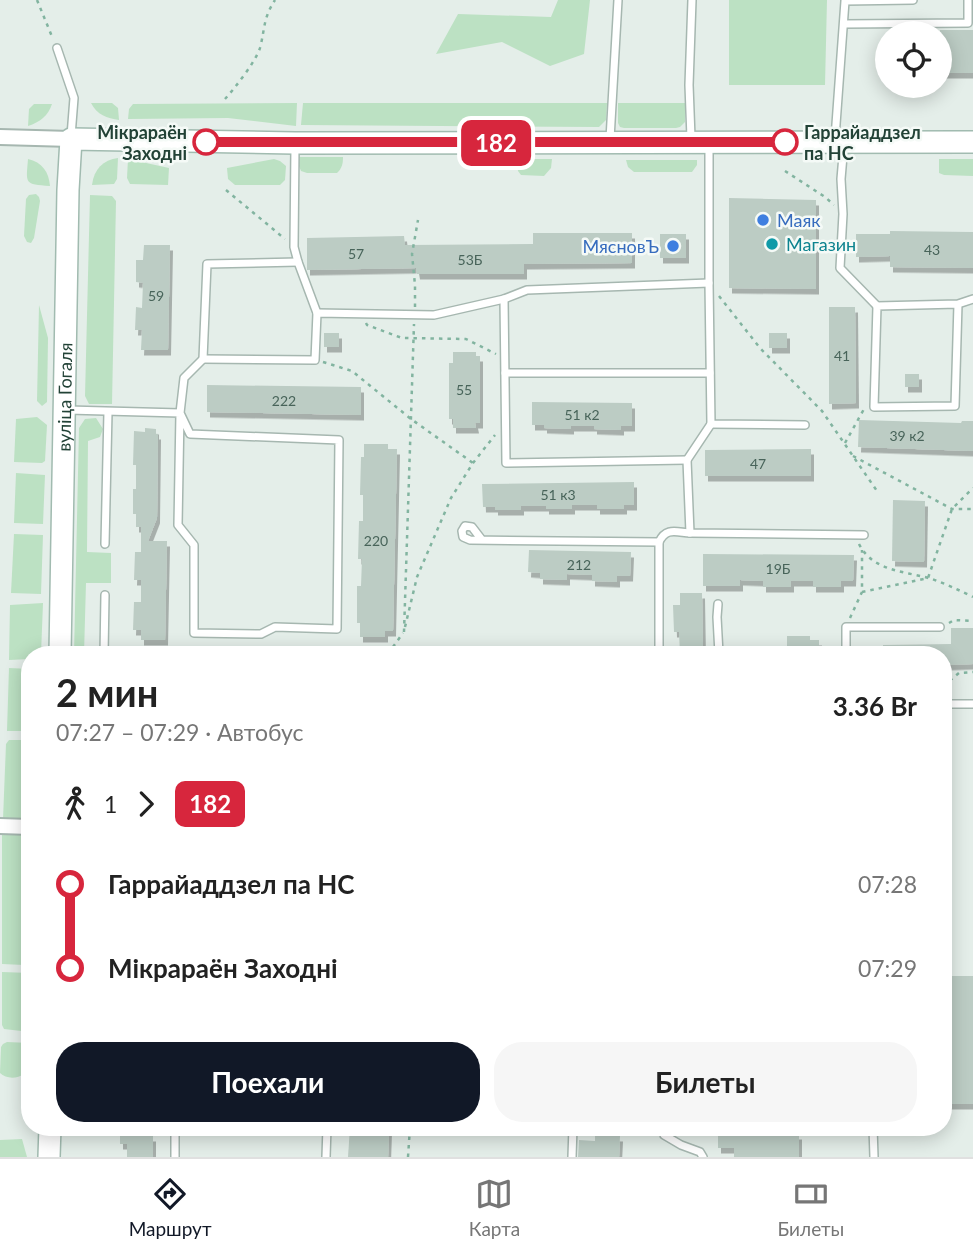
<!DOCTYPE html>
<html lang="ru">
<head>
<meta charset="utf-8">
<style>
	body { margin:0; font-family:Lato,sans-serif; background:#f6f6f6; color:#222; height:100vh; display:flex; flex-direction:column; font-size:26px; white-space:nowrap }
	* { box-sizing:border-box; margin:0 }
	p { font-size:23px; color:#767676 }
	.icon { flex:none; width:38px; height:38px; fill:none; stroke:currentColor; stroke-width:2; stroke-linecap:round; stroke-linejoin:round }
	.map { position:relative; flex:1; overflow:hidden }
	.panel { position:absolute; left:21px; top:646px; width:931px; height:490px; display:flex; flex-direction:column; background:#fff; border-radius:28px; box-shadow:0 4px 18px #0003 }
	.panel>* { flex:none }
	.badge { padding:0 14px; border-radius:10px; font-size:24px; line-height:46px }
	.buttons { position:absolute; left:875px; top:21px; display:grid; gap:14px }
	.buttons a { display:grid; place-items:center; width:77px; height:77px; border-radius:50%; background:#fff; box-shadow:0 4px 18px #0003; font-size:35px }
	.map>.badge { position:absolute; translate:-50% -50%; box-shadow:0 0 0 4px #fff }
	.legs { display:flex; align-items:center; gap:10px; height:77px; padding:0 35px; font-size:23px }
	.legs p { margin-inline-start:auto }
	.overview { display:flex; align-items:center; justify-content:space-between; height:119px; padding:0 35px }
	h1 { font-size:38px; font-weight:700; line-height:52px }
	.button { display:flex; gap:14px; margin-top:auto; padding:14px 35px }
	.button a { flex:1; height:80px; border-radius:28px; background:#111827; color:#fff; font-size:28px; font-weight:700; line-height:80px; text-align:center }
	.button a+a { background:#f6f6f6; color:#222 }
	ul { padding:0 35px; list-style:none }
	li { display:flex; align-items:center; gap:24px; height:84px; font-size:26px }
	li i { display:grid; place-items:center; width:10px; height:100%; margin:0 9px; background:currentColor }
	li i::after { content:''; width:18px; height:18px; margin:-9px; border:5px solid; border-radius:50%; background:#fff }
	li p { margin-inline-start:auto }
	li:first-child i { background:linear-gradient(#0000 50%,currentColor 0) }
	li:last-child i { background:linear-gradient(currentColor 50%,#0000 0) }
	.tab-bar { display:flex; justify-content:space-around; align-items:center; height:98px; border-top:2px solid #e0e0e0; background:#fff; font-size:19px; color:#767676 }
	.tab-bar a { display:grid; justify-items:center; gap:4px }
	.tab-bar .active { color:#111827 }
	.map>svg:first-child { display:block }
</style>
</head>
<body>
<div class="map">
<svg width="973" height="1157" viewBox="0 0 973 1157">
	<defs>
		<filter id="shadow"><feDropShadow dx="3" dy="5.5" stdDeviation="0" flood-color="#0004"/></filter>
	</defs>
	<rect width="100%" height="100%" fill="#e4eee9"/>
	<g fill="#bce1c3">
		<polygon points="558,0 590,0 584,54 550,66 502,42 436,54 458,14 551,17"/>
		<polygon points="729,0 827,0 825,85 729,85"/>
		<path d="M91,103H112L118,108L119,120C107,118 97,115 91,103Z"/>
		<polygon points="297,103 296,126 228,118 128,119 129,109 133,104"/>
		<polygon points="303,103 607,103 606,120 599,127 301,125"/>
		<polygon points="618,103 685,103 685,122 680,127 676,128 624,128 620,127 618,123"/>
		<path d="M34,104H52C48,116 40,122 28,126L29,109Z"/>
		<path d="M299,157H343C343,164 342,168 337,173H307L301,171L299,166Z"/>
		<path d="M118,158L117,179L114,184L92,185C94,169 103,160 118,158Z"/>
		<path d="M28,159C42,162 49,172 50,186C24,184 26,184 28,159Z"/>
		<polygon points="128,159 169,168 168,185 130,184 127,178"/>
		<polygon points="274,159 280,161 286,166 285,180 280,185 235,185 228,179 227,168"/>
		<polygon points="517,159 552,159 551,168 544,176 521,175 518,171"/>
		<polygon points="939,159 973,159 973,176 944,175 939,173"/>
		<polygon points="626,160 697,160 697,165 692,172 634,172 628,167"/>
		<polygon points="36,194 39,197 40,201 34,238 31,243 27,242 24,236 26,199 29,195"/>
		<polygon points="90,195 112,196 116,201 112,404 89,404 85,396"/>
		<polygon points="39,305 48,338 47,402 42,406 37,401"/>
		<polygon points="37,417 47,425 45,461 42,463 14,462 16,419"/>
		<polygon points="96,418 103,429 100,437 88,441 87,552 111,553 111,583 86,583 84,654 74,654 79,428 85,419"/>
		<polygon points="16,473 45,475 43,524 14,523"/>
		<polygon points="14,534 43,535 41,594 11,593"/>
		<polygon points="43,603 41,654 30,654 30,659 9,660 10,605"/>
		<polygon points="9,668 30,669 30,731 7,731"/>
		<polygon points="9,740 30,740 30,819 28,820 3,819 6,744"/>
		<polygon points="2,831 30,835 30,964 24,965 2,964"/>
		<polygon points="2,972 30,973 30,1032 4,1029 2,1025"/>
		<path d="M7,1042L30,1043L24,1074C17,1079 6,1079 0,1073L1,1047L3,1044Z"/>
		<polygon points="22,1139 27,1157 0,1157 0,1140"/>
	</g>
	<g fill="#bcccc4" filter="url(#shadow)">
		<rect x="940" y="30" width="33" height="43"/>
		<polygon points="729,198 816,200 816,289 729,288"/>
		<polygon points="890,231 973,232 973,268 890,267 890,256 856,257 856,234 890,234"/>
		<polygon points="533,233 632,233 632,263 524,264 524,274 417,274 416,268 307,270 307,238 404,236 405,245 533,244"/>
		<rect x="660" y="234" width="26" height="24"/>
		<polygon points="144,245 170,245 168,350 141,350 142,330 135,330 136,307 142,308 143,283 136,282 136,260 143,260"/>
		<polygon points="829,307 855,307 856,403 829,404"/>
		<rect x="324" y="333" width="15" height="14"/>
		<rect x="769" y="333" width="18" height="15"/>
		<polygon points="453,352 476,352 476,356 480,356 480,423 475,423 476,428 453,428 453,419 449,419 449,363 453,363"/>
		<rect x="905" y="374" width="14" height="13"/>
		<polygon points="207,385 361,387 361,415 207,412"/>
		<polygon points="532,402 632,403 632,426 621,426 621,430 594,429 594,426 571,426 571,429 544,428 544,425 532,425"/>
		<polygon points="859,420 961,423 962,421 973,421 973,451 858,447"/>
		<polygon points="145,428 156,429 156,434 158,434 157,518 148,541 167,541 165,640 141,640 141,630 133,630 134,602 141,602 141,580 134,580 135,552 141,552 141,527 136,527 136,514 133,514 133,489 136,489 136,465 133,465 134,431 145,432"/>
		<polygon points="364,444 388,444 388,449 397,449 393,631 385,631 385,637 360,637 360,623 357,623 357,586 361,586 362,559 358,559 359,521 363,521 363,495 360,495 361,457 364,457"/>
		<polygon points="811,449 811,476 705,476 705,450"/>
		<polygon points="634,482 634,505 624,505 624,509 597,509 597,505 572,505 572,509 546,509 546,506 521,506 521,510 495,510 495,507 483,507 482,484"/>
		<polygon points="893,500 925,501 924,562 892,561"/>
		<polygon points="529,550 631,552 630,576 617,576 617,582 592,581 592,575 567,574 567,580 540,579 540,573 528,572"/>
		<polygon points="703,554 854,555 853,581 841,581 841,587 813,587 813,581 791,581 791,587 763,587 763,581 740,580 740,586 703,586"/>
		<polygon points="680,593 702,593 703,654 680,654 679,632 674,632 673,605 680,605"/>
		<polygon points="951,628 973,628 973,664 943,665 943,654 883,654 883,645 951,644"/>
		<polygon points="787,636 810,636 810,640 819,640 819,654 787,654"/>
		<rect x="943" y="976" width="30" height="128"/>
		<polygon points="120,1127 150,1127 150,1136 153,1136 153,1157 127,1157 127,1144 120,1144"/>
		<polygon points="350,1127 389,1127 388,1157 348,1157"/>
		<polygon points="718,1127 785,1127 785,1134 799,1134 799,1157 734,1157 734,1148 718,1148"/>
		<polygon points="595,1135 620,1136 619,1157 578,1157 579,1140 595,1141"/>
	</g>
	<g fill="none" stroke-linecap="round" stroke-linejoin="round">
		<g stroke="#a6b7b0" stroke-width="10">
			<g id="service">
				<polyline points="844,24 968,23 968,0"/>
				<polyline points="57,48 74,98 71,136"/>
				<polyline points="691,138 689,85 692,0"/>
				<polyline points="835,138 845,1 913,0"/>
				<polyline points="610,139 618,0"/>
				<polyline points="844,144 841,179 843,214 840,268 877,306"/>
				<polyline points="295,146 294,247 298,262 317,313"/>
				<polyline points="709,147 709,283 711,424 805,425"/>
				<polyline points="504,299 506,463 687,460"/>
				<polyline points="958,304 955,406 874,407 877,306 958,304 973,299"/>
				<polyline points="203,359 315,360 317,313 434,315 504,299 527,290 709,283"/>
				<polyline points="505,373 710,373"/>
				<polyline points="68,410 180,413 190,434 339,440 337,629 275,627 261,634 194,633 194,545 178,525 180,413 184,378 203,359 207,264 298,262"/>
				<polyline points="711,424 687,460 690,533 864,535"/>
				<polyline points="482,540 472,527 465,526 462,531 463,537 470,540 659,542"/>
				<polyline points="105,544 108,412"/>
				<polyline points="718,604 717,617 719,654"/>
				<polyline points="104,654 105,595"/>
				<path d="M659,654V542C666,527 676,532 690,533"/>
				<polyline points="846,654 846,627 940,627"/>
				<polyline points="943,704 973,704"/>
				<polyline points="175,1127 175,1157"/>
				<polyline points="664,1127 664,1135 681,1145 700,1152 703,1157"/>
				<polyline points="873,1127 874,1157"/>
				<polyline points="326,1157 327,1127"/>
				<polyline points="572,1157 573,1127"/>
			</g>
		</g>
		<g stroke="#a6b7b0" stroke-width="18">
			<g id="minor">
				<polyline points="0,137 71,139"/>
				<polyline points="0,826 30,827"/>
			</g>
		</g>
		<g stroke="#a1bbb0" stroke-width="24">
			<g id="secondary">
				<path id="s1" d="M60,654L68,190L71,139L295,143L973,142"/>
				<polyline points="49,1157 50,1127"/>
			</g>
		</g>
		<g stroke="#82b4a0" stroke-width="2.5" stroke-dasharray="3.5 5" stroke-linecap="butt">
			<polyline points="37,0 53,39"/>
			<path d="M225,99C235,88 256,61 260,48C265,29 263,18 275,0"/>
			<polyline points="785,171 825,197 834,205"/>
			<polyline points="226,190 285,239"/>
			<polyline points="719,296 760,348 822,411 877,491"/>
			<polyline points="415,307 415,285 412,254 418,220"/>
			<polyline points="366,323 367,325 402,338 466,339 496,354"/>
			<polyline points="323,362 352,371 411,419 473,463"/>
			<polyline points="845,443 864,409"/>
			<polyline points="853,456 952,509 973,509"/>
			<path d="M859,544C873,572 906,571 932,579C946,584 959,590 973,597"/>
			<polyline points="862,592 928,578 952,509 973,488"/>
			<polyline points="850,618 862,592 862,550"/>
			<polyline points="949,623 954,620 973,621"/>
			<polyline points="405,627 417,577 451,498 473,463 495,435"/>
			<polyline points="404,632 414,324"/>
			<polyline points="388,654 403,633"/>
			<polyline points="943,686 959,673 973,672"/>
			<polyline points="408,1157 410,1127"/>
		</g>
		<use href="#service" stroke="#fff" stroke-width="7"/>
		<use href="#minor" stroke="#fff" stroke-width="14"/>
		<use href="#secondary" stroke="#fff" stroke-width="21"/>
	</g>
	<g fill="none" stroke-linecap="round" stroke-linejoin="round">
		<g stroke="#fff" stroke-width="16">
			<polyline id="line-1" points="206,142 785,142"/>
		</g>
		<use href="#line-1" stroke="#d7263d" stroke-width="10"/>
	</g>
	<g fill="#fff" stroke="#d7263d" stroke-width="3.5">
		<circle cx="206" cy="142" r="12"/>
		<circle cx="785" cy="142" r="12"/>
	</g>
	<g fill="#3f7fe0" stroke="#f5faf7" stroke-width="2.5">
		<circle cx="763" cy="220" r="7"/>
		<circle cx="673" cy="246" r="7"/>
	</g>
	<circle fill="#0f9aa8" stroke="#f5faf7" stroke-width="2.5" cx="772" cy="244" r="7"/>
	<g text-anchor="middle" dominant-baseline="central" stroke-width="5" stroke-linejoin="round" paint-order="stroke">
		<g font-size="14" fill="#48645a">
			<text x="932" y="249">43</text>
			<text x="356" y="253">57</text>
			<text x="470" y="259">53Б</text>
			<text x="156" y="295">59</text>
			<text x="842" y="355">41</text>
			<text x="464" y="389">55</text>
			<text x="284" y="400">222</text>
			<text x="582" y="414">51 к2</text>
			<text x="907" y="435">39 к2</text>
			<text x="758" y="463">47</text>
			<text x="558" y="494">51 к3</text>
			<text x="376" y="540">220</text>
			<text x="579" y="564">212</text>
			<text x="778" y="568">19Б</text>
		</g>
		<g font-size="18" font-weight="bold" fill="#224236" stroke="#f5faf7" text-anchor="end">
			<text x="187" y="132">Мікрараён<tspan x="187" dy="21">Заходні</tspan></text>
			<text x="804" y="132" text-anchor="start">Гаррайаддзел<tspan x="804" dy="21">па НС</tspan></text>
		</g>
		<g font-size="18" fill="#366cbe" stroke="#f5faf7" text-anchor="start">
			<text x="777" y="220">Маяк</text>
			<text x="659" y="246" text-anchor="end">МясновЪ</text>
		</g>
		<g font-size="18" fill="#0d838f" stroke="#f5faf7" text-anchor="start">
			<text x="786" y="244">Магазин</text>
		</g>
		<g font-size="18" fill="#224236" stroke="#f5faf7">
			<text stroke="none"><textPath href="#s1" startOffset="257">вуліца Гогаля</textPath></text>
		</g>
	</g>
</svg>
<div class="buttons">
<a><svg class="icon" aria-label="locate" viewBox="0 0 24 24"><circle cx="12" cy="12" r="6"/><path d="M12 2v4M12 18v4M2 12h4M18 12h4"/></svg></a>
</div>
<b class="badge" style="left:496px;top:143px;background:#d7263d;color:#fff">182</b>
<section class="panel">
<div class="overview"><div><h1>2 мин</h1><p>07:27 – 07:29 · Автобус</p></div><b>3.36 Br</b></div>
<div class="legs"><svg class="icon" aria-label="walk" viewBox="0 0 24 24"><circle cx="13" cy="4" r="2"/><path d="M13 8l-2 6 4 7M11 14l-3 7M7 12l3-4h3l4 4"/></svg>1<svg class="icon" aria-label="forward" viewBox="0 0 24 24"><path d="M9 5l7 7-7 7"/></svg><b class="badge" style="background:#d7263d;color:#fff">182</b></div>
<ul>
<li><i style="color:#d7263d"></i><b>Гаррайаддзел па НС</b><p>07:28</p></li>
<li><i style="color:#d7263d"></i><b>Мікрараён Заходні</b><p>07:29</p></li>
</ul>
<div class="button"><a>Поехали</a><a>Билеты</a></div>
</section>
</div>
<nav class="tab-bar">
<a class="active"><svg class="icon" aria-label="directions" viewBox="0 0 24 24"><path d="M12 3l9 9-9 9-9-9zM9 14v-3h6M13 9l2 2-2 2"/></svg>Маршрут</a>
<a><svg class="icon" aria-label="map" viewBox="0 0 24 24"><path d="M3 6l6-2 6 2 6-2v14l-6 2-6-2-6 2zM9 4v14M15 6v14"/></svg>Карта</a>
<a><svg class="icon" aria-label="tickets" viewBox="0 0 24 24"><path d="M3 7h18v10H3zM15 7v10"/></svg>Билеты</a>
</nav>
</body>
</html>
